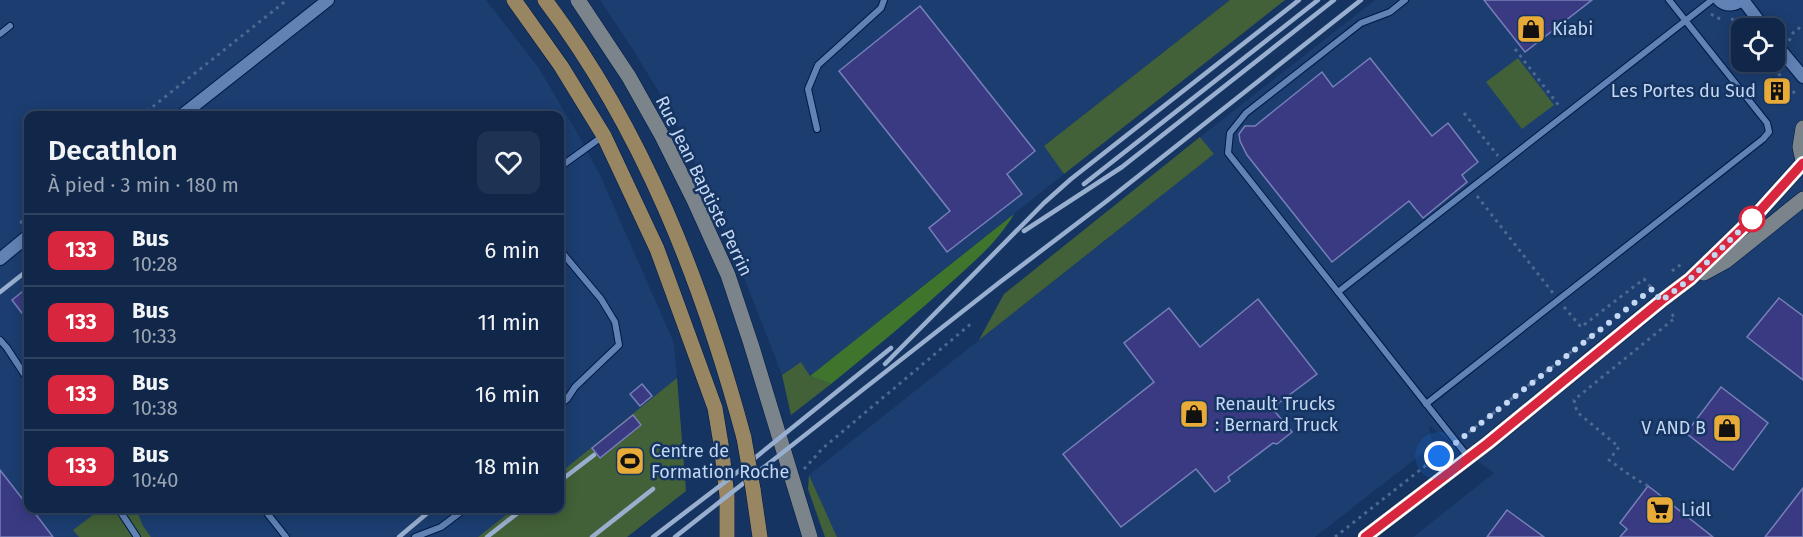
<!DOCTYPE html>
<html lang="fr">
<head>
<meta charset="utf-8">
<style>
	body { margin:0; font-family:"Fira Sans",sans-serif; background:#1e3353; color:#f1f3f6; height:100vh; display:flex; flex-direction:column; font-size:22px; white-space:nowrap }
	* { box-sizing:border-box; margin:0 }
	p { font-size:20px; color:#9ca5b4 }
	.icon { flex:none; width:33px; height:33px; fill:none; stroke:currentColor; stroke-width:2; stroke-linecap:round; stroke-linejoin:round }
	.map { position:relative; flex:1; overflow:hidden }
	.panel { position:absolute; left:24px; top:111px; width:540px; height:402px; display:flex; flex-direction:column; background:#102749; border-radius:12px; box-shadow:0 3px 15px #0003,0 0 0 2px #304461 }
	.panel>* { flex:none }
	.badge { padding:0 12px; border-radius:9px; font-size:21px; line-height:39px }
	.fabs { position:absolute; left:1731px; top:18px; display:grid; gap:12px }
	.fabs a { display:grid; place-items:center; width:54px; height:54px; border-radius:12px; background:#102749; box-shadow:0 3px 15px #0003,0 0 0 2px #304461; font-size:30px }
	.you { position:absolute; width:30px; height:30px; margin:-15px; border:4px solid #fff; border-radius:50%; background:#1a73e8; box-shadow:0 0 0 9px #1a73e833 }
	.map>.badge { position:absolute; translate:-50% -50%; box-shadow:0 0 0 3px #fff }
	.round { display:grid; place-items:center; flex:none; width:63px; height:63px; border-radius:12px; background:#1e3353 }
	.headline { display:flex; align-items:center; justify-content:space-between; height:102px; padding:0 24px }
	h1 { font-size:28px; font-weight:600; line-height:45px }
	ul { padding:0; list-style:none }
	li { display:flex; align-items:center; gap:18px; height:72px; padding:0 24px; border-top:2px solid #304461 }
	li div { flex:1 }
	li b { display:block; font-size:22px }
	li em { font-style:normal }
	li .badge { min-width:66px; font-weight:700; text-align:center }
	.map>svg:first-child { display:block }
</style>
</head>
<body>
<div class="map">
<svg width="1803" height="537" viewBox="0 0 1803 537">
	<rect width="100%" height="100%" fill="#163461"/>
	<g fill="#1b3d70" fill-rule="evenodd">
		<path d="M0,0H486L538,67L575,129L600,175L674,343L686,491L627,537H0ZM28,116H560V508H28Z"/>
		<polygon points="600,0 1230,0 1044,146 1064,174 810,376 801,362 782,375 747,285 688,147 669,109 634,51"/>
		<path d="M1375,0H1803V537H1413L1494,473L1429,426L1433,445L1315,537H837L809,475L1214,154L1200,137ZM1742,28H1774V62H1742Z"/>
	</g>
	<g fill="#426138">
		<polygon points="1230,0 1285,0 1064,174 1044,146"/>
		<polygon points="1518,58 1554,105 1522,129 1486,82"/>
		<polygon points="1200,137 1214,154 979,340 1004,294"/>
		<polygon points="801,362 810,376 831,384 791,415 782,375"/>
		<polygon points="677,378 686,491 627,537 478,537 514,509 560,508 560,473"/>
		<polygon points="809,475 837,537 825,537 808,489"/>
		<polygon points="101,509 136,509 143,526 151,537 79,537 73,530"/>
	</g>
	<path fill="#3f742d" d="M1014,214C999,240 977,259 955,279C915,315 873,350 831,384L810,376Z"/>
	<g fill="#393a82" stroke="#787fb9" stroke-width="1.5">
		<polygon points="1484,0 1592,0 1525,52"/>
		<polygon points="920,6 1035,151 1007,174 1022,194 947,252 929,228 950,211 839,71"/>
		<polygon points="1370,58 1432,136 1448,123 1478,162 1462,175 1467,182 1423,218 1409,201 1332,262 1247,155 1240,141 1239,134 1245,126 1255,126 1322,72 1333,87"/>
		<polygon points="28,287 28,321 12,300"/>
		<polygon points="1779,298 1803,316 1803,380 1747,337"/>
		<polygon points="1258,299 1317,374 1272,408 1292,432 1277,444 1273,443 1228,477 1230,481 1215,492 1196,469 1121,527 1063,454 1154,382 1124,343 1169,308 1200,347"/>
		<polygon points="642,384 652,396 640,406 630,394"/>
		<polygon points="1721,387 1768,423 1733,470 1686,433"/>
		<polygon points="633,415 641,425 600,458 592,448"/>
		<polygon points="0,470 28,506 28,508 31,508 53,537 0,537"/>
		<polygon points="1648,486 1656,492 1713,537 1620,537 1627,529 1620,523"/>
		<polygon points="1803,488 1803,537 1765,537"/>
		<polygon points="1507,510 1544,537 1487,537"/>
	</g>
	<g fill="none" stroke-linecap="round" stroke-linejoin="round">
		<g stroke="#001944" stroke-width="8">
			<g id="service">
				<polyline points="0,34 10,26"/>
				<polyline points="817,129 808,89 818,65 881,8 884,0"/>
				<polyline points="560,167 603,136"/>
				<polyline points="560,250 601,299 615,322 619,345 575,387 567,399 560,405"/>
				<polyline points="1338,292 1228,153 1230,133 1246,113 1361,23 1390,12 1405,0"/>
				<polyline points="0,340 7,348 28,380"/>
				<polyline points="1426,404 1763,139 1769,132 1767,123 1669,0"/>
				<polyline points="1469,458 1338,292 1712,0"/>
				<polyline points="118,508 137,537"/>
				<polyline points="263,508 286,537"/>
				<polyline points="415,537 441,527 466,508"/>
			</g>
		</g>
		<g stroke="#001944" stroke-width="14">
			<g id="minor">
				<path d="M1719,0C1726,7 1735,5 1743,0"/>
				<polyline points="1743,0 1764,28"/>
				<polyline points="1774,42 1803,77"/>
				<polyline points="181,116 328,0"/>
				<polyline points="0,259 28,236"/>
			</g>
		</g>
		<g stroke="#001944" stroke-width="16">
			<g id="secondary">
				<polyline points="578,0 629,77 661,134 694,200 728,275 751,344 810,537"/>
				<polyline points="1803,128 1800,147 1803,161"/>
				<polyline points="1704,273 1726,261 1803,199"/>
				<polyline points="1365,537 1488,443 1661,301 1690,279 1757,214 1803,163"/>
			</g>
		</g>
		<g stroke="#001944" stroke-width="16">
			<g id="primary">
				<polyline points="514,0 561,66 604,136 657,249 715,408 721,444 727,496 727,537"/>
				<path d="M545,0C643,130 702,282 744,438"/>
				<polyline points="753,489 760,537"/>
			</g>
		</g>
		<g stroke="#4e6890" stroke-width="3" stroke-dasharray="3 4.5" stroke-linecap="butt">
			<polyline points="1711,14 1717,18 1724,19"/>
			<polyline points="1731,19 1735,20 1743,28"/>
			<polyline points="1789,41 1793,33 1803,25"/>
			<polyline points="1515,49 1560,107"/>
			<polyline points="1769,62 1797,96"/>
			<polyline points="1464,113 1498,156"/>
			<polyline points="141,116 287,0"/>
			<polyline points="1477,196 1553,293"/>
			<polyline points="20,223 28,217"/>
			<polyline points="1672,271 1684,262"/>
			<polyline points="1564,307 1581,327 1644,279 1653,290"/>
			<polyline points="1463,437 1599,330"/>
			<polyline points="804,469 823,448 973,322"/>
			<polyline points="1648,486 1631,476 1609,460 1619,447 1577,412 1574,400 1675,318 1670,312"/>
			<polyline points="1335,537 1448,448"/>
		</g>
		<use href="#service" stroke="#6082b5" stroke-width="6"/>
		<use href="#minor" stroke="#6082b5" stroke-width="12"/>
		<use href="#secondary" stroke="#7b848b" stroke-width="15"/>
		<use href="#primary" stroke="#978661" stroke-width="15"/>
		<g stroke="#99afcf" stroke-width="4.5">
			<polyline points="1084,184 1318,0"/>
			<polyline points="1024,231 1122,167 1334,0"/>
			<polyline points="0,292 28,270"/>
			<polyline points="885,364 1044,203 1071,179 1299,0"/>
			<polyline points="560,481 594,455"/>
			<polyline points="399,537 431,510"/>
			<polyline points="487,537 524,508"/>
			<polyline points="592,537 653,489"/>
			<polyline points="653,537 725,482 891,348"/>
			<polyline points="675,537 1000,282 1108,200 1361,0"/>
		</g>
		<g stroke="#001944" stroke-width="16" stroke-linecap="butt">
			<polyline id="primary-bridge" points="744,438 753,489"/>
		</g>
		<use href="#primary-bridge" stroke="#978661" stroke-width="15"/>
	</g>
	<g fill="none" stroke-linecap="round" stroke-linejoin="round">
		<g stroke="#fff" stroke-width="14">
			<polyline id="line" points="1365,537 1488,443 1661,301 1690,279 1757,214 1803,163"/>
		</g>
		<use href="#line" stroke="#d7263d" stroke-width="9"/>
		<polyline stroke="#c4d7f3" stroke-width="6" stroke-dasharray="0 10.8" points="1439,456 1652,289 1661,301 1690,279 1757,214 1752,219"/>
	</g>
	<defs>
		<g id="shop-square" transform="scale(1.5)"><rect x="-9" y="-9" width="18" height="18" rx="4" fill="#e9ab38" stroke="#163461"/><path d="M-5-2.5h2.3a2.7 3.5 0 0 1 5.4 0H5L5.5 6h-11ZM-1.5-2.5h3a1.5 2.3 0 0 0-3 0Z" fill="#111"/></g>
		<g id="building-square" transform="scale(1.5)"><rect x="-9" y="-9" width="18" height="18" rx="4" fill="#e9ab38" stroke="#163461"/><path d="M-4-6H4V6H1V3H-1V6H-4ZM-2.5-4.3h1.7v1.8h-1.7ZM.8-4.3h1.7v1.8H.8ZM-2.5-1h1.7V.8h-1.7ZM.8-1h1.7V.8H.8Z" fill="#111"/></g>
		<g id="stadium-square" transform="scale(1.5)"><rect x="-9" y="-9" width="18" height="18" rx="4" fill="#e9ab38" stroke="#163461"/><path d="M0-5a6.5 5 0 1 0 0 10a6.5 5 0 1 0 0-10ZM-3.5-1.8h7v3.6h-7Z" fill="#111"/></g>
		<g id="supermarket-square" transform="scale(1.5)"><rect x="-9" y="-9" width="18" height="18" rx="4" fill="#e9ab38" stroke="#163461"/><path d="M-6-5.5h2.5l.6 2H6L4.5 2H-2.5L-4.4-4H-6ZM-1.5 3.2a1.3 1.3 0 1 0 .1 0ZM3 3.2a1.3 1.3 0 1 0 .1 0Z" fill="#111"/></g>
	</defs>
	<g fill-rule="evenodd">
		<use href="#shop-square" x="1531" y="29"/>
		<use href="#building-square" x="1777" y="91"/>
		<use href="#shop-square" x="1194" y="414"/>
		<use href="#shop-square" x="1727" y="428"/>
		<use href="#stadium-square" x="630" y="461"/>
		<use href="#supermarket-square" x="1660" y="510"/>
	</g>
	<circle fill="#fff" stroke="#d7263d" stroke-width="3" cx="1752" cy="219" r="12"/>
	<g text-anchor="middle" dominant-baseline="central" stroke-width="5" stroke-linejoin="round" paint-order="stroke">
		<g font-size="18" fill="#c4d7f3" stroke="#163461" text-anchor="start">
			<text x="1552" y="29">Kiabi</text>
			<text x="1756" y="91" text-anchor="end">Les Portes du Sud</text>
			<text x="1215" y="404">Renault Trucks<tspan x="1215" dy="21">: Bernard Truck</tspan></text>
			<text x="1706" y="428" text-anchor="end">V AND B</text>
			<text x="651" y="451">Centre de<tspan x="651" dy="21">Formation Roche</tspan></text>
			<text x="1681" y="510">Lidl</text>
		</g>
		<g font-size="18" fill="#c4d7f3" stroke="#163461">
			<text transform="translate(704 186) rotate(64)">Rue Jean Baptiste Perrin</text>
		</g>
	</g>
</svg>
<div class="fabs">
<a><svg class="icon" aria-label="locate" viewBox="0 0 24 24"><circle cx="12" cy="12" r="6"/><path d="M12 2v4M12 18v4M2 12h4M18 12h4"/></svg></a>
</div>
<div class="you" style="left:1439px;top:456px"></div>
<section class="panel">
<div class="headline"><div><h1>Decathlon</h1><p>À pied · 3 min · 180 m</p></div><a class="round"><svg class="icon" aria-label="heart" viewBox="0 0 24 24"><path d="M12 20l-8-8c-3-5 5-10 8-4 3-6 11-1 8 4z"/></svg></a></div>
<ul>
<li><span class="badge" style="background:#d7263d;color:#fff">133</span><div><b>Bus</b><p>10:28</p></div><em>6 min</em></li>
<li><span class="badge" style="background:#d7263d;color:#fff">133</span><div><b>Bus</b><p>10:33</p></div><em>11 min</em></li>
<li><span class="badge" style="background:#d7263d;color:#fff">133</span><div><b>Bus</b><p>10:38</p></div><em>16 min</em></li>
<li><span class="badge" style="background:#d7263d;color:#fff">133</span><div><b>Bus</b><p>10:40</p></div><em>18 min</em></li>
</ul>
</section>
</div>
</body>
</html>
